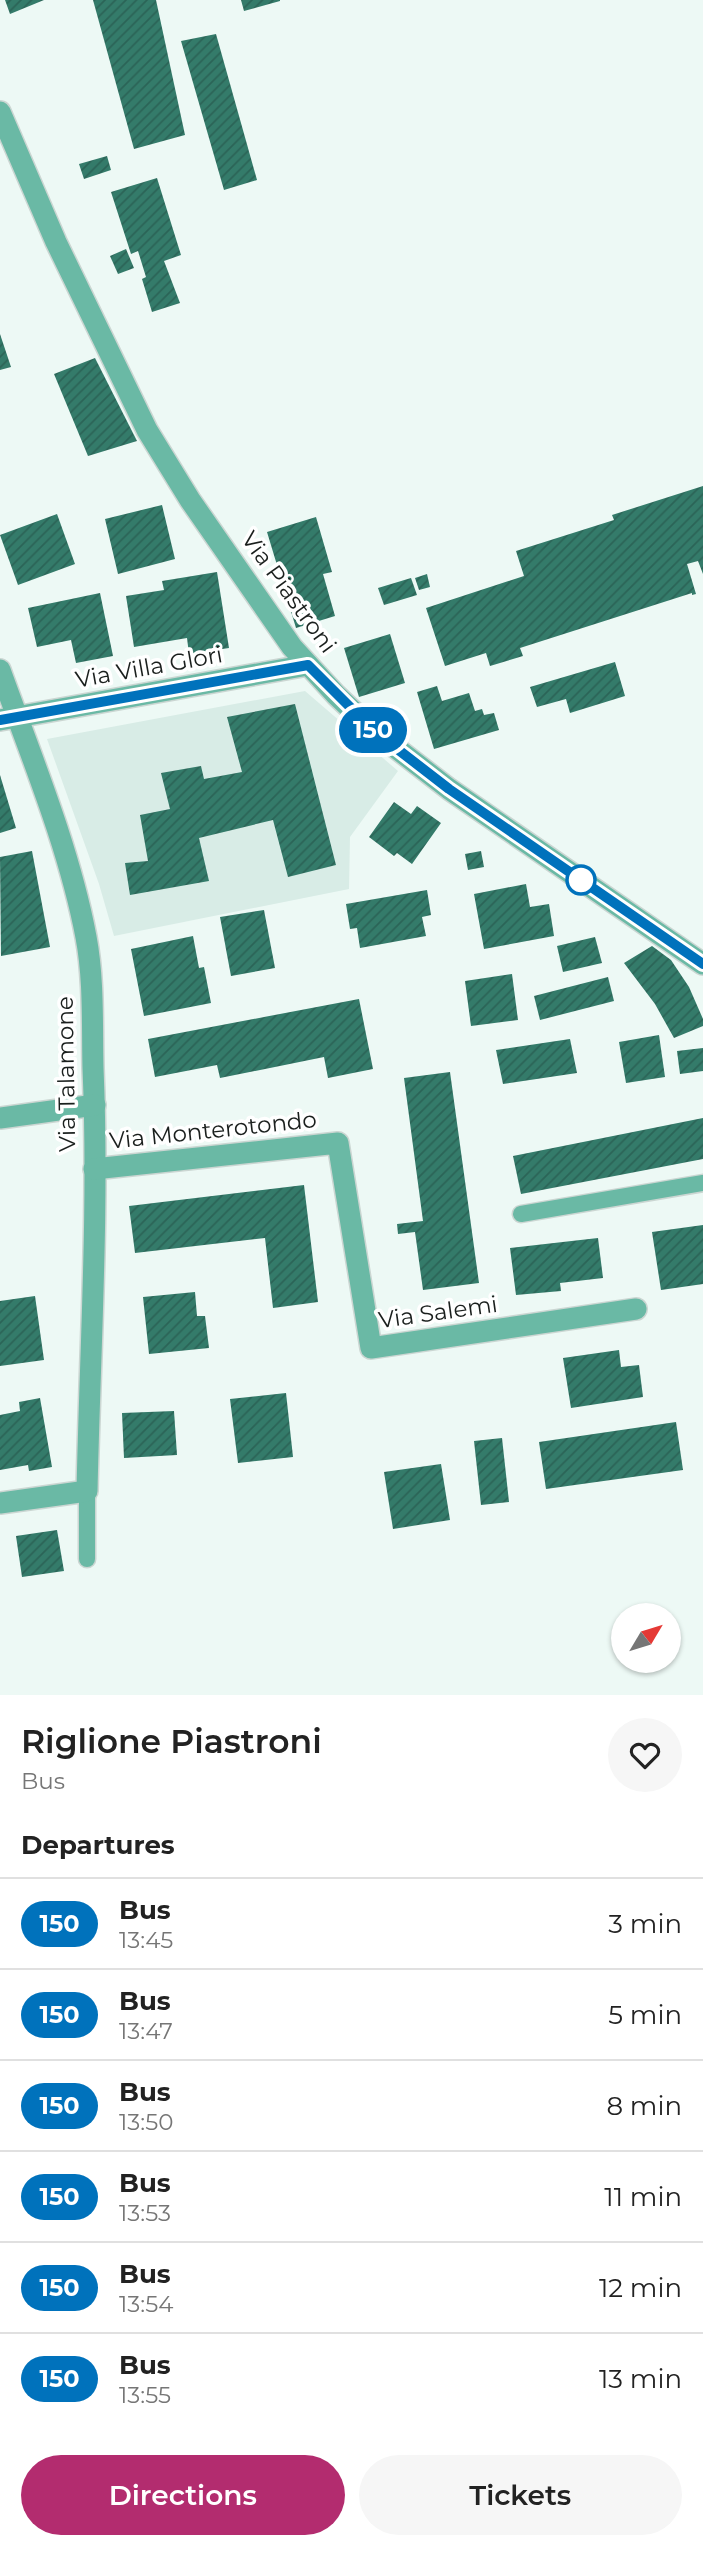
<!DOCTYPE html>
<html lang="en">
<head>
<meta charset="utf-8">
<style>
	body { margin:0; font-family:Montserrat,sans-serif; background:#f6f6f6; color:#222; height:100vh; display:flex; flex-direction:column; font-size:26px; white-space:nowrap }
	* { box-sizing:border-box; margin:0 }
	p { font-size:23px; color:#767676 }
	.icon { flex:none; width:38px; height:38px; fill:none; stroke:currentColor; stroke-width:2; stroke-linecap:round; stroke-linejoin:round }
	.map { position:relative; height:1695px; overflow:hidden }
	.sheet { display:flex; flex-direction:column; background:#fff; flex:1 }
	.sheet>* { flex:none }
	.badge { padding:0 14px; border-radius:23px; font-size:24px; line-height:46px }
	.needle { width:46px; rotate:52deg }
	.tools { position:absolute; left:611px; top:1603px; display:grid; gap:14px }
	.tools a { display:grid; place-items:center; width:70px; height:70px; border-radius:50%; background:#fff; box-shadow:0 2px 5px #0004; font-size:35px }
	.map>.badge { position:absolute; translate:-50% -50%; box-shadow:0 0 0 4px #fff }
	h2 { padding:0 21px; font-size:26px; line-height:63px }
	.round { display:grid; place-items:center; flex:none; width:74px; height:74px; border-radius:37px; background:#f6f6f6 }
	.overview { display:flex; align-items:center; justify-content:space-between; height:119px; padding:0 21px }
	h1 { font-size:33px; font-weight:600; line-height:52px }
	.button { display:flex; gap:14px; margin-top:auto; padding:14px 21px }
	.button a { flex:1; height:80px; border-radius:42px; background:#b32c6f; color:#fff; font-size:28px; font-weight:600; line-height:80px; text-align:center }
	.button a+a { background:#f6f6f6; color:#222 }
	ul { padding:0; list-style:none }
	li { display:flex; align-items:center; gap:21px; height:91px; padding:0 21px; border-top:2px solid #e0e0e0 }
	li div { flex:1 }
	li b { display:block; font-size:26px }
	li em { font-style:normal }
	li .badge { min-width:77px; font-weight:700; text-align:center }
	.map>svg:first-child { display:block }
</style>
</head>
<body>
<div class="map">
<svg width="703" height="1695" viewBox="0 0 703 1695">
	<defs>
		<pattern id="building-hatch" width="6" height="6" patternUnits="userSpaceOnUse" patternTransform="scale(1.75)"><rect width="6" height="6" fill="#347b6a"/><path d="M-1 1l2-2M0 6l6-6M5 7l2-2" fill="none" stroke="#2b6457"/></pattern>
	</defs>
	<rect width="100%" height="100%" fill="#edf9f5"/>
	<polygon fill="#d8ece6" points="305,691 398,771 350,837 349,889 114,936 99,884 47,739"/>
	<g fill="url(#building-hatch)">
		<polygon points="5,0 44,0 10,14"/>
		<polygon points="93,0 156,0 185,135 134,149"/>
		<polygon points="241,0 280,0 280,1 244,11"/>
		<polygon points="216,34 257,180 224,190 181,41"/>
		<polygon points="107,156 111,170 84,179 79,164"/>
		<polygon points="157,178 181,255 164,261 180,303 152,312 142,279 146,277 138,251 131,254 111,192"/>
		<polygon points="126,249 134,268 118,274 110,256"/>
		<polygon points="0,334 11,367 0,370"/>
		<polygon points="95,358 137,441 88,456 54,374"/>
		<polygon points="703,486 703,574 698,561 687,564 696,594 692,595 692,593 520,648 523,656 490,666 486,653 445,666 426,608 524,576 516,551 614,520 612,515"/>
		<polygon points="162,505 175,559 118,574 105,519"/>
		<polygon points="57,514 75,564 18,585 0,535"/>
		<polygon points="316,517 332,572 323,574 335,616 296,628 267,532"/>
		<polygon points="217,572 229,648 189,654 187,638 134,647 126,596 164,590 162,581"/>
		<polygon points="427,574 430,587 419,590 415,578"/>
		<polygon points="411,578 417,595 384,605 378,588"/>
		<polygon points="100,593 113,656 76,663 71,640 37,647 28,608"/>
		<polygon points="390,634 405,683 359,697 344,648"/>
		<polygon points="615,662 625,696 570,713 566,699 537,707 530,687"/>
		<polygon points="437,686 442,701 469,693 475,711 482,709 484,715 494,713 499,730 434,749 417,692"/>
		<polygon points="295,704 336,865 288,877 273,820 199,838 209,881 130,895 125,863 148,861 140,815 170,809 161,773 201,766 204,779 242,772 227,717"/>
		<polygon points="0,775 16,828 0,833"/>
		<polygon points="394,802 411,814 417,806 441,823 412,864 397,853 394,856 369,837"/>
		<polygon points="32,851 50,947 1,956 0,857"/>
		<polygon points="481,851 484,867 468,870 465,854"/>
		<polygon points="526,884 530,907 549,904 554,936 484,949 474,894"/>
		<polygon points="427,890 431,915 422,917 426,936 360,948 357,928 350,929 346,904"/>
		<polygon points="264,910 275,968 231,976 220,917"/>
		<polygon points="193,936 199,968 204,967 211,1003 144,1016 131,949"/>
		<polygon points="595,937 602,963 563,972 557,946"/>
		<polygon points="652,946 671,960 689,987 703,1019 703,1026 674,1038 655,1004 624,963"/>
		<polygon points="512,974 518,1020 471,1026 465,981"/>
		<polygon points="608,977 614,1001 540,1020 534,996"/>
		<polygon points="359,999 373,1069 328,1078 324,1057 220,1078 217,1065 155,1077 148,1039"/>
		<polygon points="659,1035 665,1077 626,1083 619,1042"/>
		<polygon points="570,1039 577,1073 503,1084 496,1050"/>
		<polygon points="703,1048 703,1071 680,1074 677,1051"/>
		<polygon points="450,1072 479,1283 423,1290 415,1232 398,1234 397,1224 423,1221 404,1078"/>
		<polygon points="703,1118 703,1159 521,1194 513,1156"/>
		<polygon points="304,1185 318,1302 273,1308 265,1238 135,1253 129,1206"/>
		<polygon points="703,1225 703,1284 661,1290 652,1232"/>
		<polygon points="598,1238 603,1278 560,1283 561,1291 516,1295 510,1248"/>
		<polygon points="195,1292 197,1316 205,1316 209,1348 149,1354 143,1297"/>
		<polygon points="35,1296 44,1360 0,1366 0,1301"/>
		<polygon points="619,1350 621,1367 639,1365 643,1397 571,1408 563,1358"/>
		<polygon points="286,1393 293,1457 238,1463 230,1399"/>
		<polygon points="40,1398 52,1467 29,1471 28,1465 0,1470 0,1415 20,1411 19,1402"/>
		<polygon points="174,1411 177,1455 124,1458 122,1413"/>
		<polygon points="676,1422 683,1470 546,1489 539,1442"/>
		<polygon points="502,1438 509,1502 481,1505 474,1441"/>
		<polygon points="441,1464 450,1520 393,1529 384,1472"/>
		<polygon points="57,1530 64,1571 22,1577 16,1536"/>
	</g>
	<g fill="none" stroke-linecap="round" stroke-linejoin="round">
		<g stroke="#cbd6d2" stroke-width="19">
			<g id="lane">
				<polyline points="521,1214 703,1183"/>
				<polyline points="87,1491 87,1559"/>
			</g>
		</g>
		<g stroke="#cbd6d2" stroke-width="24">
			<g id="street">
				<polyline points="0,112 56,242 147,430 190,500 292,647 336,695 374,731 449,789 703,964"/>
				<path d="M0,670C31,756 69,847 86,937C94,979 92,1025 93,1068C99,1209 90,1350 87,1491L0,1503"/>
				<polyline points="0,720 308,665"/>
				<polyline points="0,1118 95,1105"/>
				<polyline points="94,1169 338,1143 371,1348 636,1309"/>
			</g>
		</g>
		<use href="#lane" stroke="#6ab9a5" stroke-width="16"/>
		<use href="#street" stroke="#6ab9a5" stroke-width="21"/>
	</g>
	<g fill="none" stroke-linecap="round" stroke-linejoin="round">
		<g stroke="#fff" stroke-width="16">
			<polyline id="line" points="0,720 308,665 374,731 449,789 703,964"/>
		</g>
		<use href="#line" stroke="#0072bc" stroke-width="10"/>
	</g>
	<circle fill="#fff" stroke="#0072bc" stroke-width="3.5" cx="581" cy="880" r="14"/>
	<g text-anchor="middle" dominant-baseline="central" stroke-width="7" stroke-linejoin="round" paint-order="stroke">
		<g font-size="23" fill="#1a1f1d" stroke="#fff">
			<text transform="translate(289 592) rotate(54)">Via Piastroni</text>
			<text transform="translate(149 667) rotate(-10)">Via Villa Glori</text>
			<text transform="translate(66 1074) rotate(-91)">Via Talamone</text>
			<text transform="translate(213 1130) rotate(-6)">Via Monterotondo</text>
			<text transform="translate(438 1312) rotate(-8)">Via Salemi</text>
		</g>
	</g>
</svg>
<div class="tools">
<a><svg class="needle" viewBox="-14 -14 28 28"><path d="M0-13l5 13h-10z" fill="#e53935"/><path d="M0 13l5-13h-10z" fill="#767676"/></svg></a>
</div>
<b class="badge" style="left:373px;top:730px;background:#0072bc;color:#fff">150</b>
</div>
<section class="sheet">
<div class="overview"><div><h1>Riglione Piastroni</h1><p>Bus</p></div><a class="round"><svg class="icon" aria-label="heart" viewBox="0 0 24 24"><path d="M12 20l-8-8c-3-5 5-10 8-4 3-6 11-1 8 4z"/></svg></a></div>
<h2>Departures</h2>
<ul>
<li><span class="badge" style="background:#0072bc;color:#fff">150</span><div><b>Bus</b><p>13:45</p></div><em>3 min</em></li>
<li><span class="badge" style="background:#0072bc;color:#fff">150</span><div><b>Bus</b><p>13:47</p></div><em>5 min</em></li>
<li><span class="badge" style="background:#0072bc;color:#fff">150</span><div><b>Bus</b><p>13:50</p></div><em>8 min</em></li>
<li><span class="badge" style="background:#0072bc;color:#fff">150</span><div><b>Bus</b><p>13:53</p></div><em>11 min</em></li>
<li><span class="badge" style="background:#0072bc;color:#fff">150</span><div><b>Bus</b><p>13:54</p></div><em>12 min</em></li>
<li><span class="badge" style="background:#0072bc;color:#fff">150</span><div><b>Bus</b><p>13:55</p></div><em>13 min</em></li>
</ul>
<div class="button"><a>Directions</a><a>Tickets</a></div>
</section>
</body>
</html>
